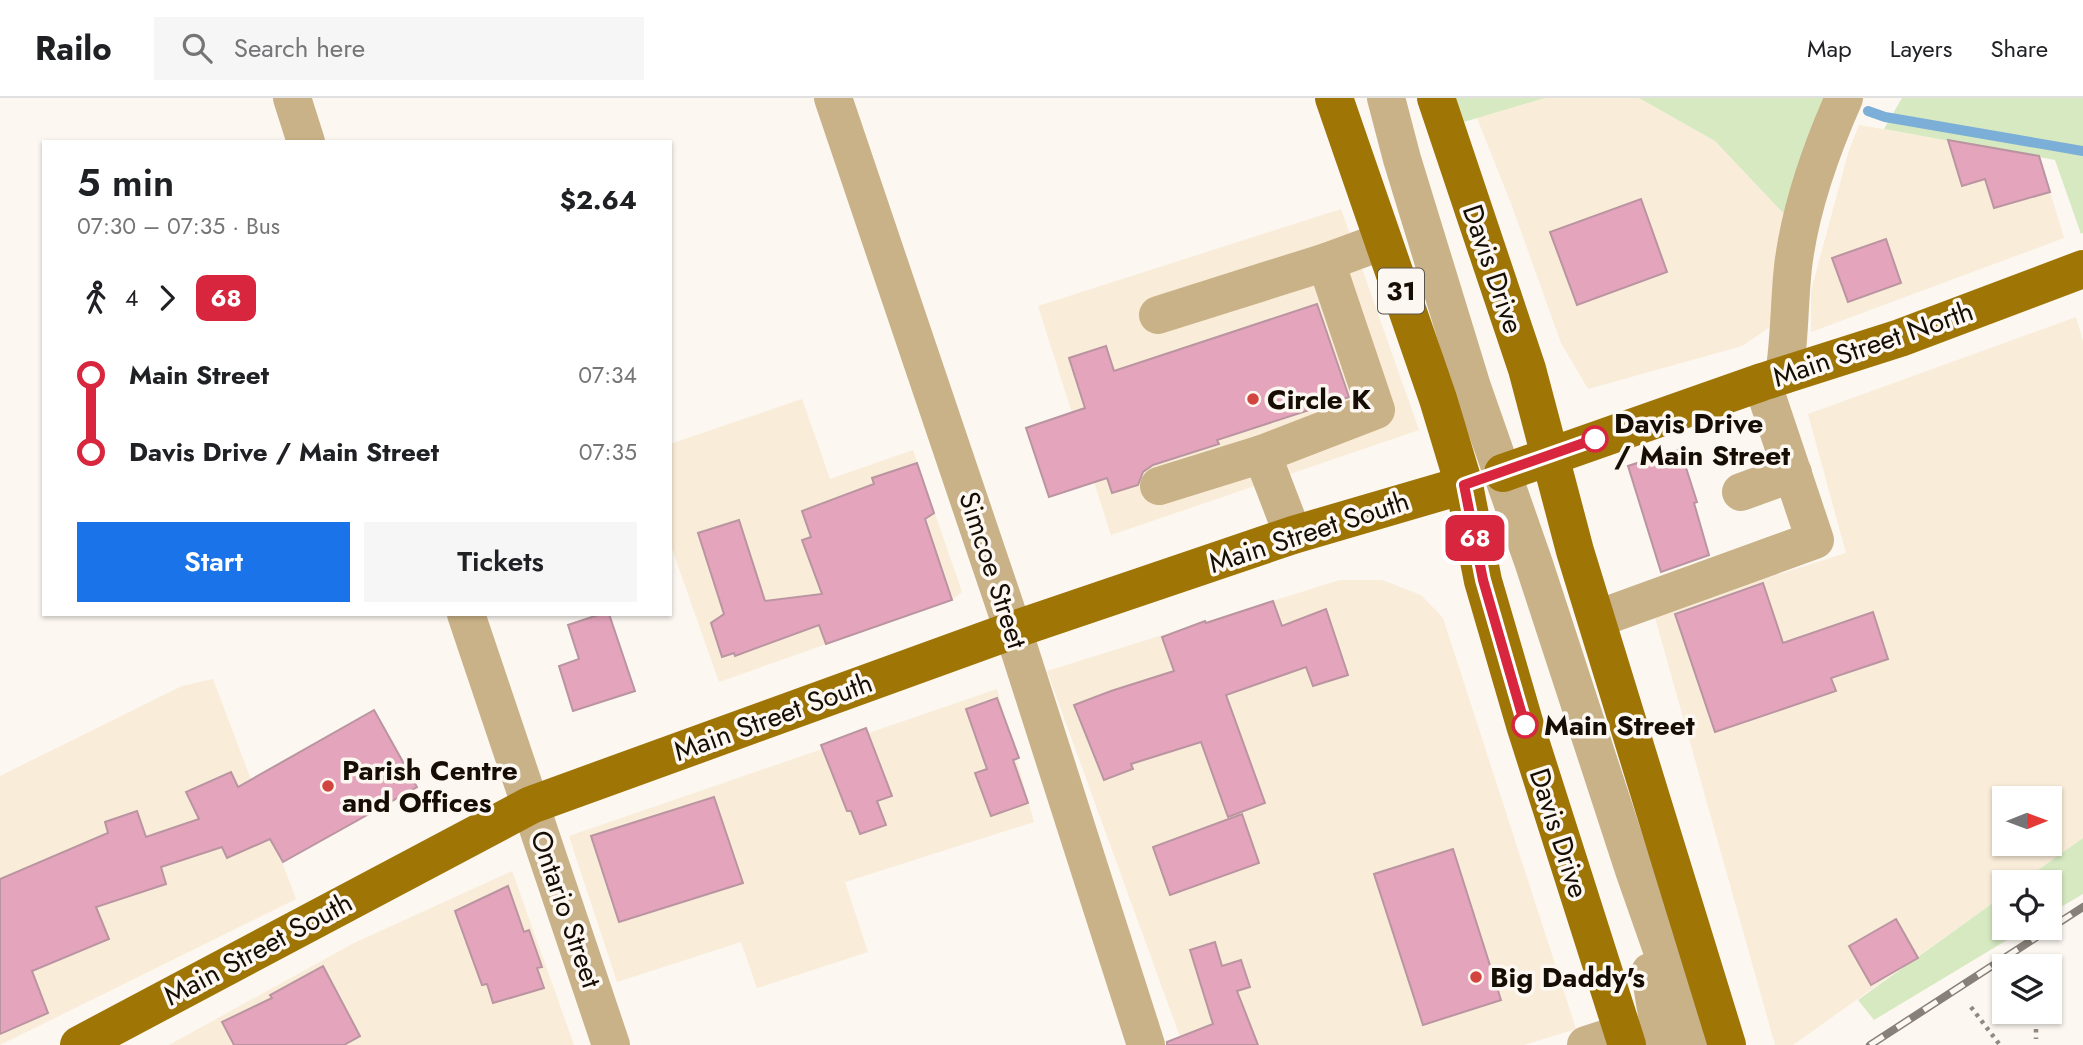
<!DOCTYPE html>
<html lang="en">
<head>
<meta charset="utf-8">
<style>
	body { margin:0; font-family:Jost,sans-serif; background:#f6f6f6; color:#202124; height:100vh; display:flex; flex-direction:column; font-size:26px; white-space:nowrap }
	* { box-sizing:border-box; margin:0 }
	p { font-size:23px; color:#757577 }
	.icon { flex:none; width:38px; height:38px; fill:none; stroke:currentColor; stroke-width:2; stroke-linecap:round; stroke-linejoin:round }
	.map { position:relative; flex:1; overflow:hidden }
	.details { position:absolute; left:42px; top:42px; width:630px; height:476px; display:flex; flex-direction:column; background:#fff; border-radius:0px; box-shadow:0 2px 5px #0004 }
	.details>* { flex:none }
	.badge { padding:0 14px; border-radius:10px; font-size:24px; line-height:46px }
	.needle { width:46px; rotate:89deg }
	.fabs { position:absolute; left:1992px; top:688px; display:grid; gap:14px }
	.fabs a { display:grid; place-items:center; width:70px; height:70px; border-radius:0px; background:#fff; box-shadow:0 2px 5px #0004; font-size:35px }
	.map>.badge { position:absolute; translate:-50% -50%; box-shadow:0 0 0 4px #fff }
	.legs { display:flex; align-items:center; gap:10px; height:77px; padding:0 35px; font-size:23px }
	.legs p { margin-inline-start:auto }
	.summary { display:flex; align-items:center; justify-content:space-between; height:119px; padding:0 35px }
	h1 { font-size:38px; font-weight:600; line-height:52px }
	.primary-button { display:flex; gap:14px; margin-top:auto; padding:14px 35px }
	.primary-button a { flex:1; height:80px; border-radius:0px; background:#1a73e8; color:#fff; font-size:28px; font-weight:600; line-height:80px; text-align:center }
	.primary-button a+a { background:#f6f6f6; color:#202124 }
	ul { padding:0 35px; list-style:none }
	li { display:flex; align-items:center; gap:24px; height:77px; font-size:26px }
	li i { display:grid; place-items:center; width:10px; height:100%; margin:0 9px; background:currentColor }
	li i::after { content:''; width:18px; height:18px; margin:-9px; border:5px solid; border-radius:50%; background:#fff }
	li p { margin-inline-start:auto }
	li:first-child i { background:linear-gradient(#0000 50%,currentColor 0) }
	li:last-child i { background:linear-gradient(currentColor 50%,#0000 0) }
	header { display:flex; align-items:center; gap:42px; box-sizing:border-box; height:98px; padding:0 35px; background:#fff; border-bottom:2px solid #e0e0e0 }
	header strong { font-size:33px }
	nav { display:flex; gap:38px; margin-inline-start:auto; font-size:24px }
	.search { width:490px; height:63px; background:#f6f6f6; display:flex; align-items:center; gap:18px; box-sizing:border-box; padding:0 24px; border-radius:0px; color:#757577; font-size:26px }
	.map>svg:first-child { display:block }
</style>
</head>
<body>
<header>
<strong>Railo</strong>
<div class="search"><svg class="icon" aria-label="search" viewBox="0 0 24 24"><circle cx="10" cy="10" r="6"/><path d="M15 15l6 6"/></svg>Search here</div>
<nav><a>Map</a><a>Layers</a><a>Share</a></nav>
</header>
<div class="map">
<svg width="2083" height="947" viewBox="0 0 2083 947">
	<rect width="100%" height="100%" fill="#fcf7f1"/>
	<g fill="#f9ecd8" fill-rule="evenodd">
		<polygon points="1545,0 1639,0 1715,43 1786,118 1773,227 1742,248 1588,291 1561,245 1512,108 1477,20"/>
		<polygon points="1859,27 2039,58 2064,140 1811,234 1811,193 1849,52"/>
		<polygon points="1341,111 1419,332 1111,437 1038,208"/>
		<path d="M2076,219L2083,243V740L2021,784H2004V797L1793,947H1775L1654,516L1846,455L1808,316ZM2004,700H2049V746H2004Z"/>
		<polygon points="802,301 830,381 913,352 962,494 952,502 719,584 670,445 670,346"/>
		<polygon points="1340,482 1382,482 1421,497 1443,520 1576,931 1524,947 1183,947 1047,573"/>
		<polygon points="213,581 296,801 0,947 0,678 182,588"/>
		<polygon points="997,591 1034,724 845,784 868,854 757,890 741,844 617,884 569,738"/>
		<polygon points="512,773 574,947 169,947 354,845"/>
	</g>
	<g fill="#d7e9c1">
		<polygon points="1448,0 1545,0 1457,26"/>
		<polygon points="1639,0 1834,0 1786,118 1715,43"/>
		<polygon points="1902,0 2083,0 2083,135 2081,136 2055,62 1884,31"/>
		<polygon points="2083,740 2083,796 2049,816 2049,784 2021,784"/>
		<polygon points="2004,797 2004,830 2027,830 1874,922 1858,902"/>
	</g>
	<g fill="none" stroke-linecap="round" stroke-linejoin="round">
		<polyline stroke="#7cafd8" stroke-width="10" points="1868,13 1885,19 2083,53"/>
	</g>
	<g fill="#e4a4bb" stroke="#ba95a1" stroke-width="2">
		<polygon points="1948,42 2039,58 2050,94 1994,110 1985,81 1962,88"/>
		<polygon points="1641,101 1667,174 1577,207 1550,134"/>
		<polygon points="1886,141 1901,185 1848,204 1832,160"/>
		<polygon points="1317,206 1349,299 1217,342 1219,346 1153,367 1143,374 1138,387 1112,395 1107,380 1049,399 1026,330 1085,310 1069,260 1106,248 1114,273"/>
		<polygon points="1680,351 1697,404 1694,405 1709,457 1661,474 1628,368"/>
		<polygon points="917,365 934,415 925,421 952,502 826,546 819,527 735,558 734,555 722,559 711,525 724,516 698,435 739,422 765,503 822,496 802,442 811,439 802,413 874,386 872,380"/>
		<polygon points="1763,485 1783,545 1873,514 1888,561 1831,580 1836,593 1715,634 1675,516"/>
		<polygon points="1273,503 1282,528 1326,511 1348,577 1313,588 1306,569 1226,597 1265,705 1228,719 1201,644 1131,666 1133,671 1104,682 1074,607 1111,593 1174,573 1162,539 1205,523 1206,525"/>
		<polygon points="601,516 609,516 635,593 573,613 559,568 579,561 568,527"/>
		<polygon points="997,600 1019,660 1013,662 1028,705 991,718 975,675 987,671 966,611"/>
		<polygon points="374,612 417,689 283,764 270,741 227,760 222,749 161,769 166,786 96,809 109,841 32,873 48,915 0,936 0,781 108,735 105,724 137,713 146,739 199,721 186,694 231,674 238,689"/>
		<polygon points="866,630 892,698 877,703 886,727 860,736 851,713 847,713 821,647"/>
		<polygon points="714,699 743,785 619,824 591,738"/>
		<polygon points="1242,716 1259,765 1170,797 1153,749"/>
		<polygon points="1453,751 1501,902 1423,927 1374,776"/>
		<polygon points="508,788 524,834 529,832 542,869 537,870 544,890 493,905 487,886 482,887 455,813"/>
		<polygon points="1896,821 1918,860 1871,887 1849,848"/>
		<polygon points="1215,844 1222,868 1241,862 1250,889 1237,893 1258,947 1167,947 1167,944 1213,926 1190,852"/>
		<polygon points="323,868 360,938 344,947 234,947 222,924 272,900 270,897"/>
	</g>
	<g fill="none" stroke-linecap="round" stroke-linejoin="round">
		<g stroke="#8f8981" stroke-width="4.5" stroke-dasharray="3.5 5" stroke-linecap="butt">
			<polyline points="1971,909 2000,947"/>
			<polyline points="2036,914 2036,941"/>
		</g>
		<g stroke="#c9b287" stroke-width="38">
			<polyline points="292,0 306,44"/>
			<polyline points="833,0 1013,532 1146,947"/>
			<polyline points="1386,0 1402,61 1472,289 1534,466 1634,772 1689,929 1693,947"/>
			<polyline points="1158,217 1326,164"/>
			<path d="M1784,277C1790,241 1789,205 1793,169C1800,110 1820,54 1844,0"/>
			<polyline points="1159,388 1262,356"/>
			<polyline points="1741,394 1793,375"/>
			<polyline points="1293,437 1262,356 1376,312 1326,164 1383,143"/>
			<polyline points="466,516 611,947"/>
			<polyline points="1597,521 1815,442 1762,284"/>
			<polyline points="1650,874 1658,923 1664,947"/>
			<polyline points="1586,947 1623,935"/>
		</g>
		<g stroke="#9f7506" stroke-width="38">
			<polyline points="1334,0 1438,301 1464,387 1483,483 1525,627 1627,947"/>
			<polyline points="1436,0 1527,271 1575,453 1727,947"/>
			<polyline points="1503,375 1762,284 1900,240 2083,171"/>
			<polyline points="79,947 531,707 1013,532 1293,437 1464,387"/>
		</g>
		<g stroke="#878078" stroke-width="8">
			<polyline id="rail" points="1870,947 2083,809"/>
		</g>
		<use href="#rail" stroke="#fcf7f1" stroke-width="5" stroke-dasharray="16" stroke-linecap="butt"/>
	</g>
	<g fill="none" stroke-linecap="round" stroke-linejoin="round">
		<g stroke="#fff" stroke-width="16">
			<polyline id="line-1" points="1525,627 1483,482 1464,387 1595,341"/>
		</g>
		<use href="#line-1" stroke="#d7263d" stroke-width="10"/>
	</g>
	<g fill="#d2443f" stroke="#fcf7f1" stroke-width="2.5">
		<circle cx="1253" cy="301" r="7"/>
		<circle cx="328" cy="688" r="7"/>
		<circle cx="1476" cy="879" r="7"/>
	</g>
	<g fill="#fff" stroke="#d7263d" stroke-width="3.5">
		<circle cx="1595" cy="341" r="12"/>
		<circle cx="1525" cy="627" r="12"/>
	</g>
	<g text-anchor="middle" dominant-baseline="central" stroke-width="7" stroke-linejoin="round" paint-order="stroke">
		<rect fill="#fcf7f1" stroke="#5b544b" stroke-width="2" x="1378" y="170.5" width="46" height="45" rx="5"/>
		<g font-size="26" font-weight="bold" fill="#160e04">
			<text x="1401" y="193">31</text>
		</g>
		<g font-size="28" fill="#160e04" stroke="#fcf7f1">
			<text transform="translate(1493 171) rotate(71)">Davis Drive</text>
			<text transform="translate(1873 246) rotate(-19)">Main Street North</text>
			<text transform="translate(1309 434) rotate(-18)">Main Street South</text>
			<text transform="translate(993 472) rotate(72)">Simcoe Street</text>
			<text transform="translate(773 619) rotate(-20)">Main Street South</text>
			<text transform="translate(1559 735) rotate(72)">Davis Drive</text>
			<text transform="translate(566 811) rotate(71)">Ontario Street</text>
			<text transform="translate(258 851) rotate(-28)">Main Street South</text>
		</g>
		<g font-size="28" font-weight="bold" fill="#160e04" stroke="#fcf7f1" text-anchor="start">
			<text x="1267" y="301">Circle K</text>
			<text x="342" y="672">Parish Centre<tspan x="342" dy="32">and Offices</tspan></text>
			<text x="1490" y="879">Big Daddy's</text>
		</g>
		<g font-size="28" font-weight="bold" fill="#160e04" stroke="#fcf7f1" text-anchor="start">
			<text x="1614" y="325">Davis Drive<tspan x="1614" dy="32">/ Main Street</tspan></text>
			<text x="1544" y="627">Main Street</text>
		</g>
	</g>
</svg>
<div class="fabs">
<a><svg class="needle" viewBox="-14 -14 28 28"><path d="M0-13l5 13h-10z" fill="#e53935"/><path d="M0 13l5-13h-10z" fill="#757577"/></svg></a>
<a><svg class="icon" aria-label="locate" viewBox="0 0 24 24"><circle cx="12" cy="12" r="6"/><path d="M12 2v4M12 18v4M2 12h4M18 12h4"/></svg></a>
<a><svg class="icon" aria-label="layers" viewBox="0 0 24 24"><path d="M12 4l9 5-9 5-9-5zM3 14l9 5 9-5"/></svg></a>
</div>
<b class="badge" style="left:1475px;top:440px;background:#d7263d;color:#fff">68</b>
<section class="details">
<div class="summary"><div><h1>5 min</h1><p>07:30 – 07:35 · Bus</p></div><b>$2.64</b></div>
<div class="legs"><svg class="icon" aria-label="walk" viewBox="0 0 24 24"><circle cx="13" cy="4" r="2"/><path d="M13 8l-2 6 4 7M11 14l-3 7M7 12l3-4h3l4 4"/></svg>4<svg class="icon" aria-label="forward" viewBox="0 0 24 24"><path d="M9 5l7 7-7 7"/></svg><b class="badge" style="background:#d7263d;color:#fff">68</b></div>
<ul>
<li><i style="color:#d7263d"></i><b>Main Street</b><p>07:34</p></li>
<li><i style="color:#d7263d"></i><b>Davis Drive / Main Street</b><p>07:35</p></li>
</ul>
<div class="primary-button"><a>Start</a><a>Tickets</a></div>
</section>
</div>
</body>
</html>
